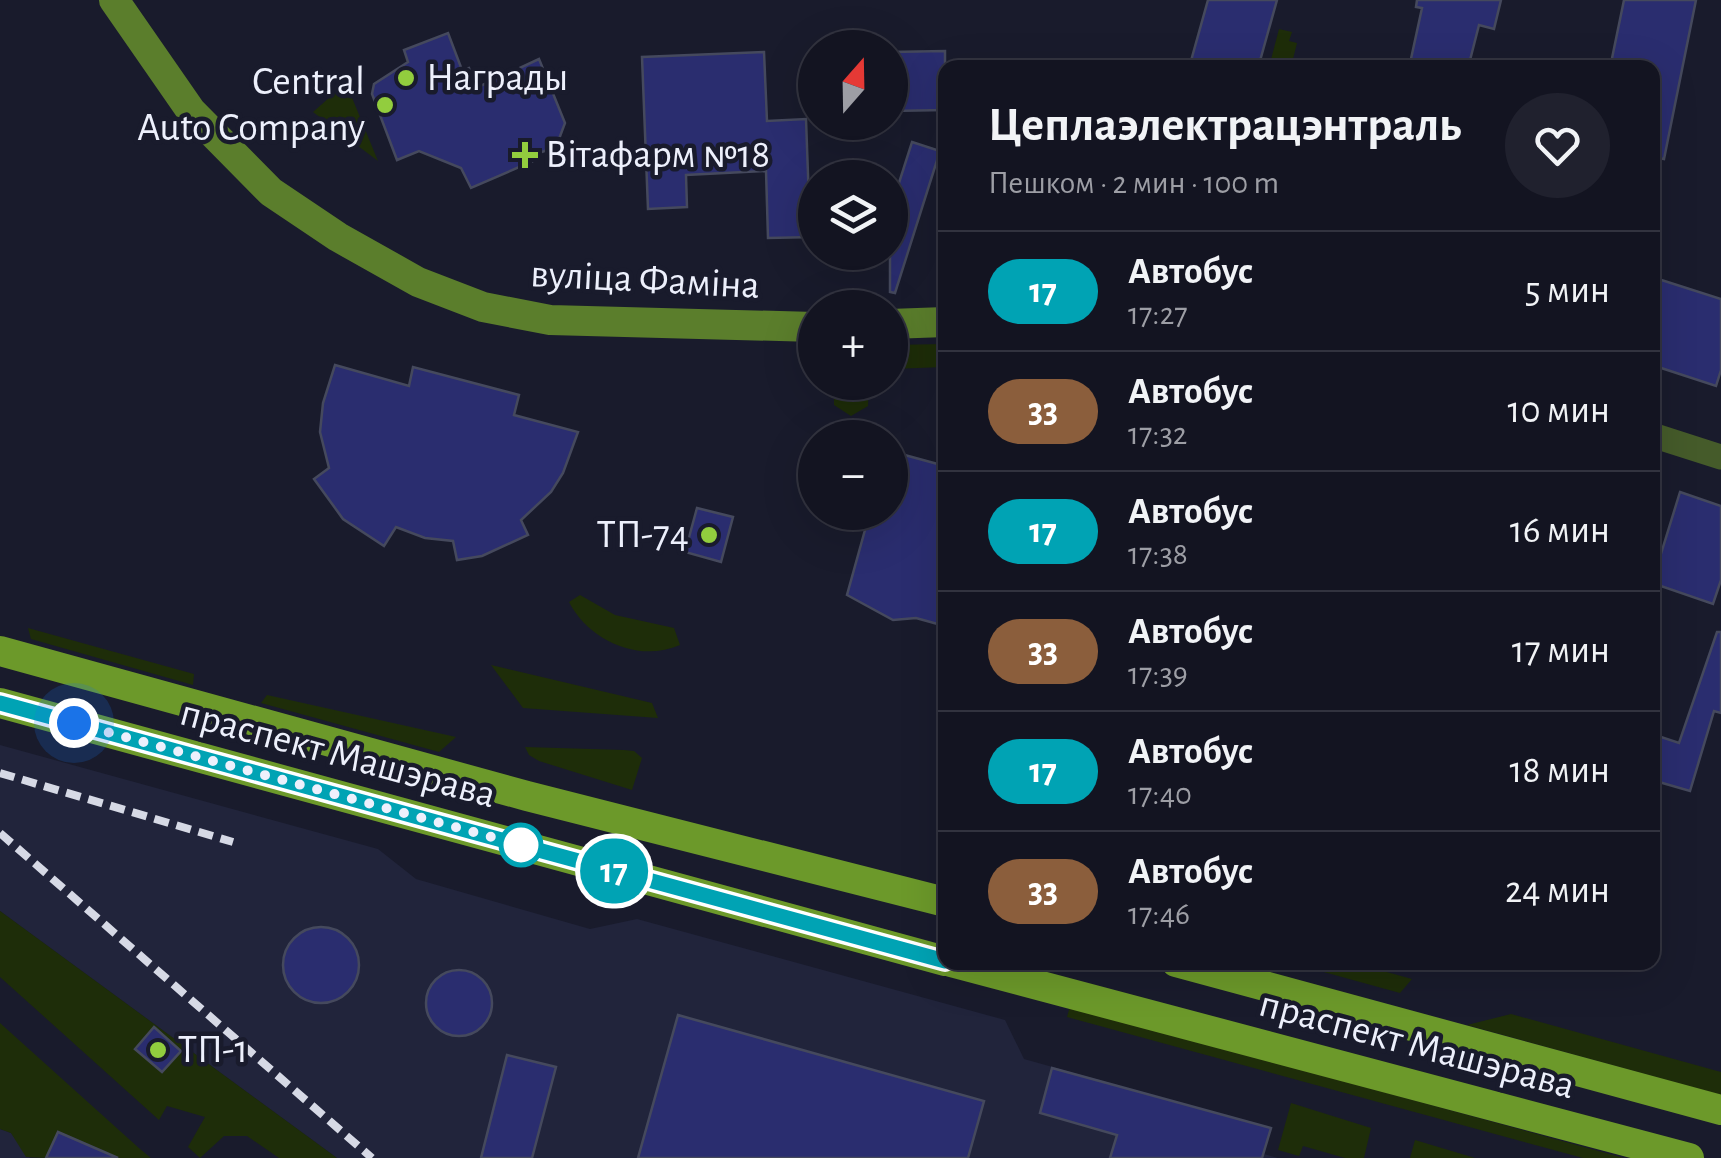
<!DOCTYPE html>
<html lang="ru">
<head>
<meta charset="utf-8">
<style>
	body { margin:0; font-family:"Alegreya Sans",sans-serif; background:#20212e; color:#f1f3f6; height:100vh; display:flex; flex-direction:column; font-size:38px; white-space:nowrap }
	* { box-sizing:border-box; margin:0 }
	p { font-size:32px; color:#9d9ea5 }
	.icon { flex:none; width:55px; height:55px; fill:none; stroke:currentColor; stroke-width:2; stroke-linecap:round; stroke-linejoin:round }
	.map { position:relative; flex:1; overflow:hidden }
	.side { position:absolute; left:938px; top:60px; width:722px; height:910px; display:flex; flex-direction:column; background:#131421; border-radius:20px; box-shadow:0 10px 40px #0002,0 0 0 2px #32333f }
	.side>* { flex:none }
	.badge { padding:0 20px; border-radius:32px; font-size:35px; line-height:65px }
	.needle { width:65px; rotate:20deg }
	.buttons { position:absolute; left:798px; top:30px; display:grid; gap:20px }
	.buttons a { display:grid; place-items:center; width:110px; height:110px; border-radius:50%; background:#131421; box-shadow:0 10px 40px #0002,0 0 0 2px #32333f; font-size:50px }
	.you { position:absolute; width:50px; height:50px; margin:-25px; border:8px solid #fff; border-radius:50%; background:#1a73e8; box-shadow:0 0 0 15px #1a73e833 }
	.map>.badge { position:absolute; translate:-50% -50%; box-shadow:0 0 0 5px #fff }
	.round { display:grid; place-items:center; flex:none; width:105px; height:105px; border-radius:52px; background:#20212e }
	.overview { display:flex; align-items:center; justify-content:space-between; height:170px; padding:0 50px }
	h1 { font-size:48px; font-weight:700; line-height:75px }
	ul { padding:0; list-style:none }
	li { display:flex; align-items:center; gap:30px; height:120px; padding:0 50px; border-top:2px solid #32333f }
	li div { flex:1 }
	li b { display:block; font-size:38px }
	li em { font-style:normal }
	li .badge { min-width:110px; font-weight:700; text-align:center }
	.map>svg:first-child { display:block }
</style>
</head>
<body>
<div class="map">
<svg width="1721" height="1158" viewBox="0 0 1721 1158">
	<rect width="100%" height="100%" fill="#191b2c"/>
	<g fill="#21243b">
		<polygon points="0,745 378,849 416,879 590,929 637,919 1005,1020 1024,1059 1271,1128 1264,1154 1278,1158 337,1158 0,911"/>
		<polygon points="0,1129 11,1133 30,1158 0,1158"/>
	</g>
	<g fill="#1e2d09">
		<polygon points="1279,29 1292,32 1289,41 1297,43 1291,67 1269,67"/>
		<polygon points="346,83 378,161 313,112"/>
		<polygon points="945,344 945,367 890,369 890,345"/>
		<polygon points="834,383 869,383 868,406 851,416 834,405"/>
		<path d="M580,595L615,615L674,628L680,645C639,663 589,641 569,602Z"/>
		<polygon points="28,628 194,674 193,685 31,639"/>
		<polygon points="491,665 652,703 658,718 523,708"/>
		<polygon points="267,695 456,737 439,752 261,703"/>
		<polygon points="525,747 624,750 634,751 642,758 632,790 539,761 529,755"/>
		<polygon points="0,911 337,1158 279,1158 247,1136 224,1136 200,1158 188,1147 205,1117 167,1106 159,1120 0,977"/>
		<polygon points="1291,963 1354,963 1412,979 1400,993"/>
		<polygon points="1070,1006 1624,1158 1583,1158 1067,1017"/>
		<polygon points="1511,1014 1721,1072 1721,1095 1467,1025"/>
		<polygon points="0,1023 140,1149 151,1158 100,1158 103,1151 58,1132 46,1158 26,1157 11,1133 0,1129"/>
		<polygon points="1291,1103 1371,1128 1364,1158 1345,1158 1303,1146 1299,1156 1278,1150"/>
		<polygon points="1415,1140 1475,1158 1410,1158"/>
	</g>
	<g fill="#2a2d6f" stroke="#45495d" stroke-width="2.5">
		<polygon points="1208,0 1277,0 1258,68 1189,68"/>
		<polygon points="1417,0 1501,0 1494,29 1479,25 1468,68 1409,68 1422,8 1416,7"/>
		<polygon points="1624,0 1696,0 1664,159 1652,157 1652,68 1610,68"/>
		<polygon points="448,33 462,70 469,68 476,88 539,59 565,123 556,147 536,154 533,161 471,188 461,168 419,151 397,160 372,94 374,84 408,62 404,50"/>
		<polygon points="945,51 945,110 890,111 890,52"/>
		<polygon points="764,52 767,121 806,119 809,202 815,202 815,237 768,238 766,171 686,175 687,207 648,209 642,57"/>
		<polygon points="912,142 940,151 895,293 890,292 890,211"/>
		<polygon points="1652,277 1721,299 1721,370 1716,386 1652,365"/>
		<polygon points="335,365 409,386 413,367 519,395 514,415 578,432 563,473 551,492 521,520 528,535 482,556 457,560 453,541 425,538 396,527 384,546 343,519 314,479 329,468 320,432 323,403"/>
		<polygon points="890,451 945,466 945,626 916,618 893,620 847,595 870,512 890,512"/>
		<polygon points="1680,492 1721,506 1721,580 1713,604 1652,583"/>
		<polygon points="697,508 733,517 721,562 685,552"/>
		<polygon points="1717,632 1721,632 1721,713 1714,711 1690,791 1652,780 1652,734 1679,743"/>
		<circle cx="321" cy="965" r="38"/>
		<circle cx="459" cy="1003" r="33"/>
		<polygon points="678,1015 984,1101 968,1158 638,1158"/>
		<polygon points="154,1027 181,1051 162,1072 135,1049"/>
		<polygon points="507,1055 556,1067 532,1158 481,1158"/>
		<polygon points="1052,1068 1271,1128 1262,1158 1110,1158 1117,1135 1040,1113"/>
		<polygon points="58,1132 118,1158 46,1158"/>
	</g>
	<g fill="none" stroke-linecap="round" stroke-linejoin="round">
		<polyline stroke="#455b2a" stroke-width="25" points="1652,435 1721,457"/>
		<g stroke="#5b7e2c" stroke-width="30">
			<polyline points="114,0 191,111 271,192 338,237 418,282 483,307 550,320 815,327"/>
			<polyline points="890,324 945,322"/>
		</g>
		<g stroke="#6c992a" stroke-width="30">
			<polyline points="0,651 527,796 945,902"/>
			<polyline points="0,703 945,961"/>
			<polyline points="951,962 1689,1158"/>
			<polyline points="1176,962 1721,1110"/>
		</g>
		<g stroke="#d6d9e5" stroke-width="8" stroke-dasharray="15 8" stroke-linecap="butt">
			<polyline points="0,773 233,842"/>
			<polyline points="0,833 372,1158"/>
		</g>
	</g>
	<g fill="none" stroke-linecap="round" stroke-linejoin="round">
		<g stroke="#fff" stroke-width="22">
			<polyline id="line" points="0,703 945,961"/>
		</g>
		<use href="#line" stroke="#00a3b4" stroke-width="15"/>
		<polyline stroke="#edf0fc" stroke-width="10" stroke-dasharray="0 18" points="74,723 521,845"/>
	</g>
	<g fill="#92cd3e" stroke="#191b2c" stroke-width="4">
		<circle cx="406" cy="78" r="10"/>
		<circle cx="385" cy="105" r="10"/>
		<path d="M520 140h10v10h10v10h-10v10h-10v-10h-10v-10h10z"/>
		<circle cx="709" cy="535" r="10"/>
		<circle cx="158" cy="1050" r="10"/>
	</g>
	<circle fill="#fff" stroke="#00a3b4" stroke-width="5" cx="521" cy="845" r="20"/>
	<g text-anchor="middle" dominant-baseline="central" stroke-width="9" stroke-linejoin="round" paint-order="stroke">
		<g font-size="40" fill="#edf0fc" stroke="#191b2c" text-anchor="start">
			<text x="426" y="78">Награды</text>
			<text x="365" y="82" text-anchor="end">Central<tspan x="365" dy="46">Auto Company</tspan></text>
			<text x="545" y="155">Вітафарм №18</text>
			<text x="689" y="535" text-anchor="end">ТП-74</text>
			<text x="178" y="1050">ТП-1</text>
		</g>
		<g font-size="40" fill="#edf0fc" stroke="#191b2c">
			<text transform="translate(645 280) rotate(3)">вуліца Фаміна</text>
			<text transform="translate(338 754) rotate(15)">праспект Машэрава</text>
			<text transform="translate(1417 1045) rotate(15)">праспект Машэрава</text>
		</g>
	</g>
</svg>
<div class="buttons">
<a><svg class="needle" viewBox="-14 -14 28 28"><path d="M0-13l5 13h-10z" fill="#e53935"/><path d="M0 13l5-13h-10z" fill="#9d9ea5"/></svg></a>
<a><svg class="icon" aria-label="layers" viewBox="0 0 24 24"><path d="M12 4l9 5-9 5-9-5zM3 14l9 5 9-5"/></svg></a>
<a>+</a>
<a>−</a>
</div>
<div class="you" style="left:74px;top:723px"></div>
<b class="badge" style="left:614px;top:871px;background:#00a3b4;color:#fff">17</b>
<section class="side">
<div class="overview"><div><h1>Цеплаэлектрацэнтраль</h1><p>Пешком · 2 мин · 100 m</p></div><a class="round"><svg class="icon" aria-label="heart" viewBox="0 0 24 24"><path d="M12 20l-8-8c-3-5 5-10 8-4 3-6 11-1 8 4z"/></svg></a></div>
<ul>
<li><span class="badge" style="background:#00a3b4;color:#fff">17</span><div><b>Автобус</b><p>17:27</p></div><em>5 мин</em></li>
<li><span class="badge" style="background:#8b5e3c;color:#fff">33</span><div><b>Автобус</b><p>17:32</p></div><em>10 мин</em></li>
<li><span class="badge" style="background:#00a3b4;color:#fff">17</span><div><b>Автобус</b><p>17:38</p></div><em>16 мин</em></li>
<li><span class="badge" style="background:#8b5e3c;color:#fff">33</span><div><b>Автобус</b><p>17:39</p></div><em>17 мин</em></li>
<li><span class="badge" style="background:#00a3b4;color:#fff">17</span><div><b>Автобус</b><p>17:40</p></div><em>18 мин</em></li>
<li><span class="badge" style="background:#8b5e3c;color:#fff">33</span><div><b>Автобус</b><p>17:46</p></div><em>24 мин</em></li>
</ul>
</section>
</div>
</body>
</html>
